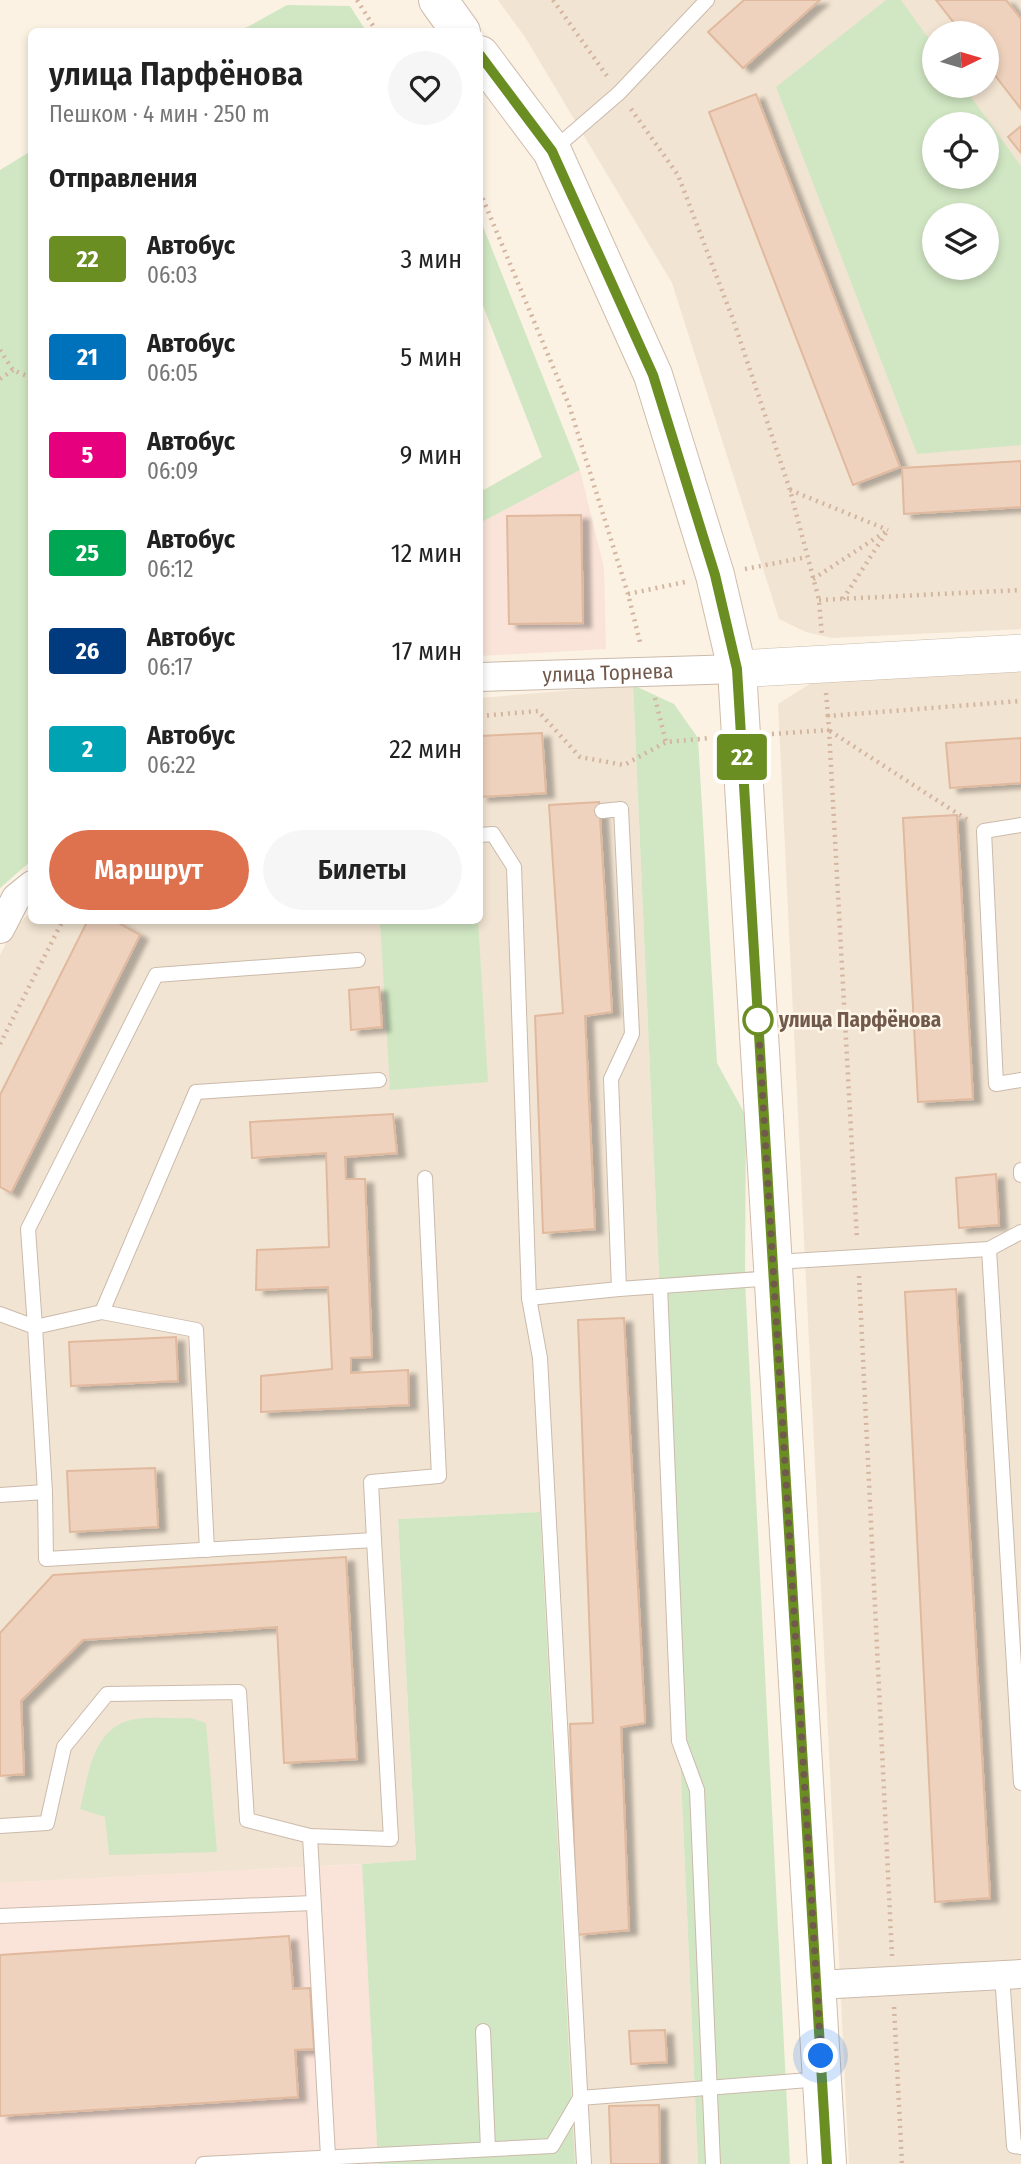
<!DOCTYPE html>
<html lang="ru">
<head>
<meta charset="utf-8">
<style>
	body { margin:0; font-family:"Fira Sans Condensed",sans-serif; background:#f6f6f6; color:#222; height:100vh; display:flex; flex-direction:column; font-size:26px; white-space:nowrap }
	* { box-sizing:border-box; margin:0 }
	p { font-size:23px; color:#767676 }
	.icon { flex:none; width:38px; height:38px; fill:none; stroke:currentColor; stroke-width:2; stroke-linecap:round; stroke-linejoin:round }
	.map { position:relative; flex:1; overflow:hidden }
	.sheet { position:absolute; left:28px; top:28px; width:455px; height:896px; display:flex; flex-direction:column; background:#fff; border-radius:10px; box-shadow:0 4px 10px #0003 }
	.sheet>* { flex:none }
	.badge { padding:0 14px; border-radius:5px; font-size:24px; line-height:46px }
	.needle { width:46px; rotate:85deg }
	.tools { position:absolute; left:922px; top:21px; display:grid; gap:14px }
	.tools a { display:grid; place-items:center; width:77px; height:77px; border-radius:50%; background:#fff; box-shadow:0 4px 10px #0003; font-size:35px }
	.you { position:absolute; width:35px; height:35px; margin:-18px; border:5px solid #fff; border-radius:50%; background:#1a73e8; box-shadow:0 0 0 10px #1a73e833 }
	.map>.badge { position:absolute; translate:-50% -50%; box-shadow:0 0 0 4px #fff }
	h2 { padding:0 21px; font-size:26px; line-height:63px }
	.round { display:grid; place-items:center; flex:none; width:74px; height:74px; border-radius:37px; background:#f6f6f6 }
	.summary { display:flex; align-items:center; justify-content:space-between; height:119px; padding:0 21px }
	h1 { font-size:33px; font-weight:600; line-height:52px }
	.primary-button { display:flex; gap:14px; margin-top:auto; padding:14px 21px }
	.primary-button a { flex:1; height:80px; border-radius:42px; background:#de724f; color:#fff; font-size:28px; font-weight:600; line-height:80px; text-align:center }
	.primary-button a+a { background:#f6f6f6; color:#222 }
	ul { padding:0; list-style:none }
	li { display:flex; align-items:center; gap:21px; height:98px; padding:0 21px }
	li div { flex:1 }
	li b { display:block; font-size:26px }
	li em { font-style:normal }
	li .badge { min-width:77px; font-weight:700; text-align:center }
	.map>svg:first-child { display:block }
</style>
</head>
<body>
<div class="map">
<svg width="1021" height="2164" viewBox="0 0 1021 2164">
	<defs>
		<filter id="shadow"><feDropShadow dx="8" dy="4.5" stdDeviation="2" flood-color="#0004"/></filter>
	</defs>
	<rect width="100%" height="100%" fill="#fbf2e4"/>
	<g fill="#f2e4d2" fill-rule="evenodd">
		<path d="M498,0H1021V629L832,638L806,632L779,619L672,283L525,37ZM934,33H987V86H934ZM934,124H987V177H934ZM934,215H987V268H934Z"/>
		<polygon points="1021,670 1021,2164 849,2164 778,704 816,680"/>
		<polygon points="633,685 698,2164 575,2164 540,1512 398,1519 416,1861 0,1883 0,955 13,929 31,912 32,920 480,920 480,698"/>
	</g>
	<g fill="#fae3d8">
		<polygon points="580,470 604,568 606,649 480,656 480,523"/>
		<polygon points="362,1864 378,2164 0,2164 0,1883"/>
	</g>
	<g fill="#d1e7c3" fill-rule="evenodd">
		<path d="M886,0H901L934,46V86H963L1021,166V445L917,454L776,87ZM934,124H987V177H934ZM987,215V268H934V215Z"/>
		<polygon points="287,5 350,6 366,31 240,31"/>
		<polygon points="31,151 32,860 0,888 0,170"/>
		<polygon points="480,219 580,470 480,523 480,492 542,457 480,298"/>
		<polygon points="633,685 674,704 698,738 717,1063 746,1116 745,1280 790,2164 698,2164"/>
		<polygon points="380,921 478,921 488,1082 390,1090"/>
		<polygon points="540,1512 575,2164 378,2164 362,1864 416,1860 398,1519"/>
		<path d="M191,1718L206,1723L217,1852L109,1855L105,1817L80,1809C88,1777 92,1729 131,1720C149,1716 172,1719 191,1718Z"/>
	</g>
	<g fill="#eed2bd" stroke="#e0b99e" stroke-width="2" filter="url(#shadow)">
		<polygon points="744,0 820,0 743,68 708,32"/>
		<polygon points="936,0 1006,0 1021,19 1021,109 987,65 987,33 962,33"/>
		<polygon points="756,94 900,467 853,485 709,112"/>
		<polygon points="1021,126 1021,153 1008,137"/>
		<polygon points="1021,461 1021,507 904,514 902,468"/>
		<polygon points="581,515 583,623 509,624 507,516"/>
		<polygon points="542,733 546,793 480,797 480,736"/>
		<polygon points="1021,738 1021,783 950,788 946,743"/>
		<polygon points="599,802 612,1012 585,1016 595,1229 543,1233 535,1016 563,1013 549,805"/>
		<polygon points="957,815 973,1099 918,1102 903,818"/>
		<polygon points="88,920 113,920 140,935 11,1193 0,1187 0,1095"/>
		<polygon points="379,987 382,1027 351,1030 349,990"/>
		<polygon points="393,1114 397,1153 345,1157 346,1179 365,1179 372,1357 351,1358 351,1373 408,1370 409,1405 261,1412 261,1376 332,1369 328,1287 256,1290 257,1250 329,1247 326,1153 252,1158 250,1122"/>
		<polygon points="996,1174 999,1225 959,1228 956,1178"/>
		<polygon points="956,1289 990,1898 935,1902 905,1292"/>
		<polygon points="624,1318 645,1723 621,1727 629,1930 577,1935 570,1724 593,1723 578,1320"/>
		<polygon points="176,1337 178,1381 71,1386 69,1342"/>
		<polygon points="155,1468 158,1527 70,1532 67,1471"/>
		<polygon points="346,1557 357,1759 284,1763 277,1627 83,1640 21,1701 24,1774 0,1776 0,1633 53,1575"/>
		<polygon points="289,1936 293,1989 310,1988 314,2049 295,2050 298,2097 0,2116 0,1955"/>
		<polygon points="665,2030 667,2062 631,2064 629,2031"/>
		<polygon points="659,2105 660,2164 611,2164 609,2106"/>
	</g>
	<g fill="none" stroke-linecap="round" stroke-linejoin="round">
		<g stroke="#cbbaab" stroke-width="16">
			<g id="service">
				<polyline points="553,150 619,93 707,0"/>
				<polyline points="602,811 621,809 632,1034 611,1079 619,1289 773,1278"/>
				<polyline points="1021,825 984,831 996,1084 1021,1080"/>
				<polyline points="480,835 493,834 514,867 529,1298 540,1358 584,2164"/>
				<polyline points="1021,1170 1021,1175"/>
				<polyline points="989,1249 1021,1232"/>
				<polyline points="775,1262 989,1249 1021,1783"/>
				<polyline points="660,1286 679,1741 697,1790 713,2164"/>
				<polyline points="529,1298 619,1289"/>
				<polyline points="102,1312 196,1092 379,1080"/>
				<polyline points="0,1314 35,1327 45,1492 46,1559 374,1540 391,1839 310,1836 247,1820 239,1692 107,1694 64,1747 47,1823 0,1826"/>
				<polyline points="0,1495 45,1492"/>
				<polyline points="374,1540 371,1482 439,1476 425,1178"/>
				<polyline points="207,1550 196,1330 102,1312 35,1327 28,1229 156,975 358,960"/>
				<polyline points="310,1836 328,2156"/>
				<polyline points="0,1916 313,1903"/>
				<polyline points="1002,1975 1014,2146 1021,2147"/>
				<polyline points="483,2031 488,2149"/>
				<polyline points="203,2164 552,2146 580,2098 821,2079"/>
			</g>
		</g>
		<g stroke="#cbbaab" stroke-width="30">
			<g id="minor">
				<path id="s1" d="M480,677L737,669"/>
				<polyline points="0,929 16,898 32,885"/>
				<polyline points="817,1985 1021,1974"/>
			</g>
		</g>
		<g stroke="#cbbaab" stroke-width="38">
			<polyline id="tertiary" points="737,669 1021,653"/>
		</g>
		<g stroke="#d0bcab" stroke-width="40">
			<g id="secondary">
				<polyline points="438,0 461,32"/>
				<polyline points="480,55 552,151 653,375 715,575 737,669 827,2164"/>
			</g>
		</g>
		<g stroke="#d3b5a0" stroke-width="4.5" stroke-dasharray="2 5" stroke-linecap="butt">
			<polyline points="357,0 377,32"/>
			<polyline points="553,0 607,76"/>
			<polyline points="631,109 678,175 734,322 790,490 819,600 822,636"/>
			<polyline points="480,192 569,405 628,594 641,646"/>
			<polyline points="0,350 13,370 32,378"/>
			<polyline points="0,379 13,370"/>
			<polyline points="790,490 888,530"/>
			<polyline points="745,569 807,557"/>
			<polyline points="813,579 888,530"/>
			<polyline points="628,594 685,582"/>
			<polyline points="843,599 886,533"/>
			<polyline points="819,600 1021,590"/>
			<polyline points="826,693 828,716"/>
			<polyline points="655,698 666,742"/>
			<polyline points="480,716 538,711 580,757 624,765 666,742 711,738"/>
			<polyline points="829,730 857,1240"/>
			<polyline points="830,731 969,821"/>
			<polyline points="772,734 829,730 828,716 1021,701"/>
			<polyline points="0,1044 63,920"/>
			<polyline points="859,1276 892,1956"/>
			<polyline points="894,2007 902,2164"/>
		</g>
		<use href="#service" stroke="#fff" stroke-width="14"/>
		<use href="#minor" stroke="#fff" stroke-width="28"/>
		<use href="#tertiary" stroke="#fff" stroke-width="37"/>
		<use href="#secondary" stroke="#fff" stroke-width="38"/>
	</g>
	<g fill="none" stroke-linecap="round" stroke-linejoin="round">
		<g stroke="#fff" stroke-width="16">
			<polyline id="line" points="480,55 552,151 653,375 715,575 737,669 827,2164"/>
		</g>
		<use href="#line" stroke="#6b8e23" stroke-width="10"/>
		<polyline stroke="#71594b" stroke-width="7" stroke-dasharray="0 12.6" points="758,1020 821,2056"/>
	</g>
	<circle fill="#fff" stroke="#6b8e23" stroke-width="3.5" cx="758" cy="1020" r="14"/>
	<g text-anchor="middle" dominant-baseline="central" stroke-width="5" stroke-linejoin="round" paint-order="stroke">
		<g font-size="21" fill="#71594b" stroke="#fef6e9">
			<text stroke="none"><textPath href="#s1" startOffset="128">улица Торнева</textPath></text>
		</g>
		<g font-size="21" font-weight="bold" fill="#71594b" stroke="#fef6e9" text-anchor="start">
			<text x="779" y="1020">улица Парфёнова</text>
		</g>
	</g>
</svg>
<div class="tools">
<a><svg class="needle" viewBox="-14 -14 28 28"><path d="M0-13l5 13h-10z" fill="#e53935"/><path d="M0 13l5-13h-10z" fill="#767676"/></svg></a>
<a><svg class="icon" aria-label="locate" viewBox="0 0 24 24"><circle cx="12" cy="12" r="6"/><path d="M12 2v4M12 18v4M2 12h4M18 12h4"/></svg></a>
<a><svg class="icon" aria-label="layers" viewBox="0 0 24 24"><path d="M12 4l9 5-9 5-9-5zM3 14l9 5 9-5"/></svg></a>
</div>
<div class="you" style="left:821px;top:2056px"></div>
<b class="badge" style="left:742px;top:757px;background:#6b8e23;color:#fff">22</b>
<section class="sheet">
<div class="summary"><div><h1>улица Парфёнова</h1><p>Пешком · 4 мин · 250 m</p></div><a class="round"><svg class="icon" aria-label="heart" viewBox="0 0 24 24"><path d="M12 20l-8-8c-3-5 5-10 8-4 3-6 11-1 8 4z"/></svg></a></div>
<h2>Отправления</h2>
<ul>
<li><span class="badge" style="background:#6b8e23;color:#fff">22</span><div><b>Автобус</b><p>06:03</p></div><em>3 мин</em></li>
<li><span class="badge" style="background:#0072bc;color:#fff">21</span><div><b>Автобус</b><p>06:05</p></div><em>5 мин</em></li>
<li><span class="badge" style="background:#e6007e;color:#fff">5</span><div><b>Автобус</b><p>06:09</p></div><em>9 мин</em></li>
<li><span class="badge" style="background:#00a651;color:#fff">25</span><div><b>Автобус</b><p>06:12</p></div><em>12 мин</em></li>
<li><span class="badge" style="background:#003b80;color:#fff">26</span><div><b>Автобус</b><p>06:17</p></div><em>17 мин</em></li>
<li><span class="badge" style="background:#00a3b4;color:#fff">2</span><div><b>Автобус</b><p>06:22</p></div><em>22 мин</em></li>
</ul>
<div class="primary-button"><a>Маршрут</a><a>Билеты</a></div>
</section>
</div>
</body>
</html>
